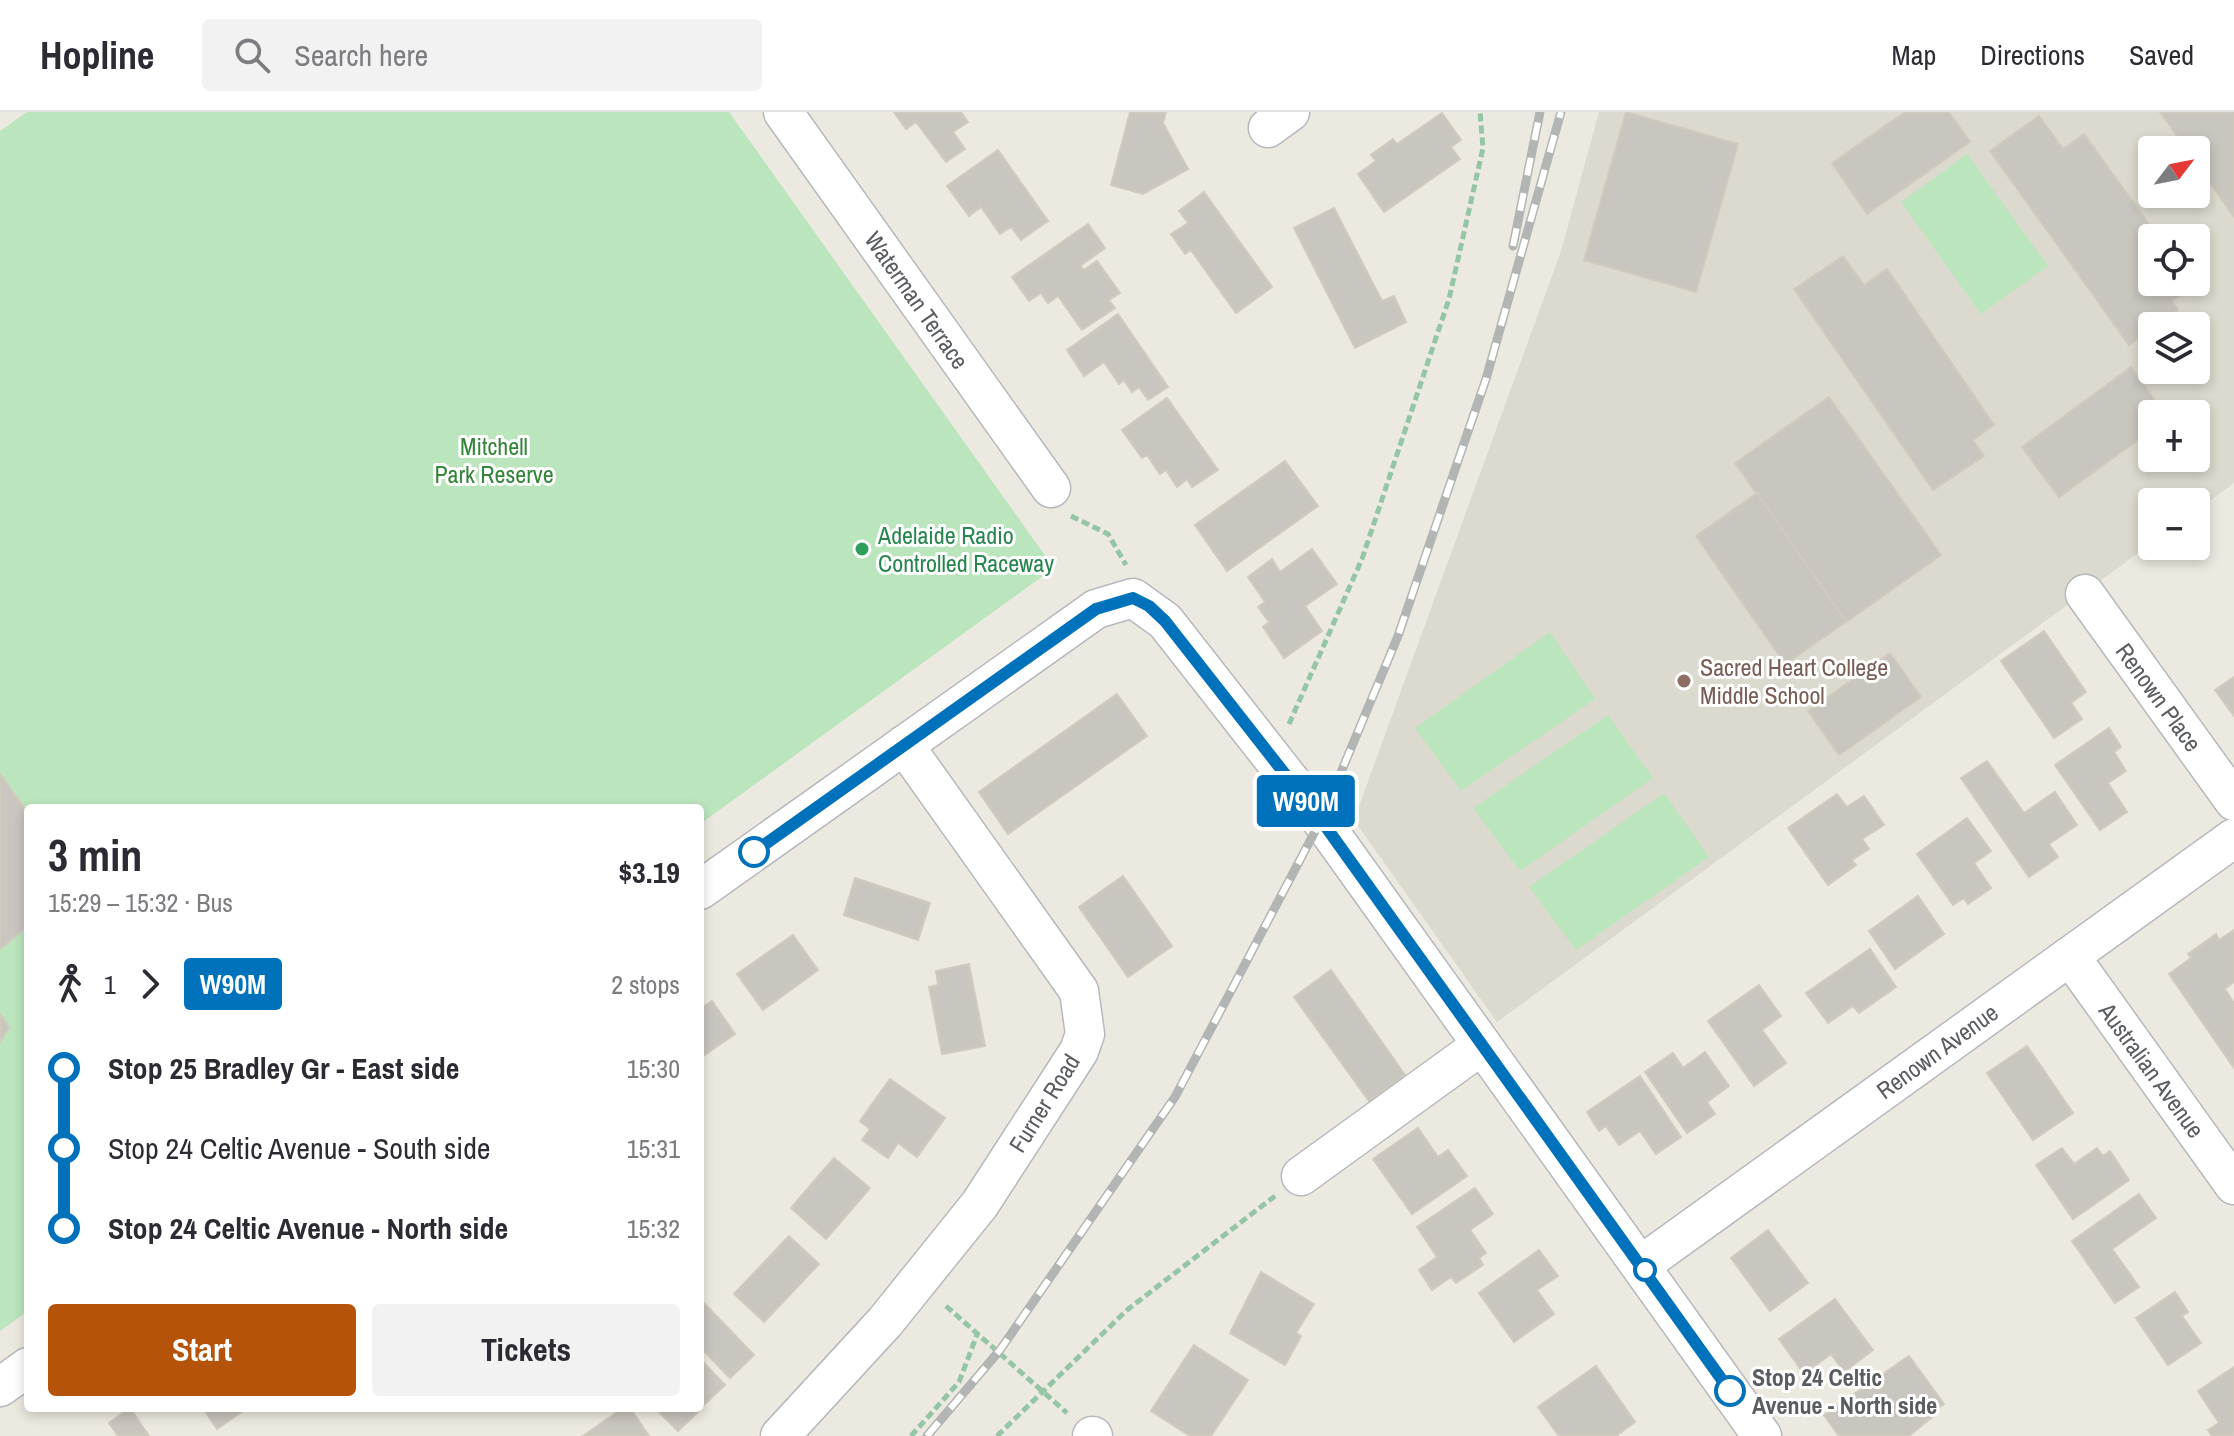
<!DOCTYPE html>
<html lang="en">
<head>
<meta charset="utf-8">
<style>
	body { margin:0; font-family:"Archivo Narrow",sans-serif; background:#f2f2f3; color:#2b2b33; height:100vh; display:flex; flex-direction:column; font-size:30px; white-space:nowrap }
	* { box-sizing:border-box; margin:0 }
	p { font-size:26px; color:#7c7c81 }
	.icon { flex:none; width:44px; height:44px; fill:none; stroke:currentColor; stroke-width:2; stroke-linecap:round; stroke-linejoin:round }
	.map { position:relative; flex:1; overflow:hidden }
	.side { position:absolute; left:24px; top:692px; width:680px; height:608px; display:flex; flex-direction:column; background:#fff; border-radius:8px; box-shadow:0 4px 12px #0003 }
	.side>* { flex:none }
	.badge { padding:0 16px; border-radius:6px; font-size:28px; line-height:52px }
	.needle { width:52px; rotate:58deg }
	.fabs { position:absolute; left:2138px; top:24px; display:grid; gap:16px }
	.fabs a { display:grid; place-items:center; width:72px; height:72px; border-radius:8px; background:#fff; box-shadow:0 4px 12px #0003; font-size:40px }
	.map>.badge { position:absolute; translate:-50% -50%; box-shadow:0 0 0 4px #fff }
	.legs { display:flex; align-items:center; gap:12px; height:88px; padding:0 24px; font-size:26px }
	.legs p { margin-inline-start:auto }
	.overview { display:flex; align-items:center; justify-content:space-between; height:136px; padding:0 24px }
	h1 { font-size:44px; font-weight:700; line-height:60px }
	.button { display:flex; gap:16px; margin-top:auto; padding:16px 24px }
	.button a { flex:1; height:92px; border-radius:8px; background:#b45309; color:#fff; font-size:32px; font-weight:700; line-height:92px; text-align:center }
	.button a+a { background:#f2f2f3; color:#2b2b33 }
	ul { padding:0 24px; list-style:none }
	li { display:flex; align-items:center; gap:28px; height:80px; font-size:30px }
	li i { display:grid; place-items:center; width:12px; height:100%; margin:0 10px; background:currentColor }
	li i::after { content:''; width:20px; height:20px; margin:-10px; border:6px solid; border-radius:50%; background:#fff }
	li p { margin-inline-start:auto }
	li:first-child i { background:linear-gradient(#0000 50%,currentColor 0) }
	li:last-child i { background:linear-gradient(currentColor 50%,#0000 0) }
	header { display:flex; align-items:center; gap:48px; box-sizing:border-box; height:112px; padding:0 40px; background:#fff; border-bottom:2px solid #e1e1e2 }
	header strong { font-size:38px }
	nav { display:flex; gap:44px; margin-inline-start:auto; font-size:28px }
	.search { width:560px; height:72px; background:#f2f2f3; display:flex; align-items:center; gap:20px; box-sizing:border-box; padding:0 28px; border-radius:8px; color:#7c7c81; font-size:30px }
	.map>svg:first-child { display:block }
</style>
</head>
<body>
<header>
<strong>Hopline</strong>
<div class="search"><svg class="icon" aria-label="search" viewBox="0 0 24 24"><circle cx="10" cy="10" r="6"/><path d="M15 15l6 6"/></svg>Search here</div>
<nav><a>Map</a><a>Directions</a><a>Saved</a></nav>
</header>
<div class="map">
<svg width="2234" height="1324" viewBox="0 0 2234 1324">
	<rect width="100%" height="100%" fill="#eceae0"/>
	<path fill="#dcd9ce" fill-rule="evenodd" d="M1599,0H2234V371L2196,399V390H2152V431L1497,910L1354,708L1561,139ZM2152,38H2196V82H2152ZM2152,126H2196V170H2152ZM2152,214H2196V258H2152ZM2152,302H2196V346H2152Z"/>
	<g fill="#bbe5bd">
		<polygon points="27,0 729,0 1054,456 700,712 700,696 28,696 28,1199 0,1219 0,19"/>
		<polygon points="1967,42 2048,154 1981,202 1901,90"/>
		<polygon points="1550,520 1595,587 1461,679 1415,616"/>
		<polygon points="1608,603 1653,666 1520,759 1473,696"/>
		<polygon points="1664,681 1709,745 1576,838 1529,775"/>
	</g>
	<g fill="#c9c6bf" stroke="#d1cbbe" stroke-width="2">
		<polygon points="894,0 961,0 968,10 953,20 965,37 946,50 916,10 906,17"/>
		<polygon points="1130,0 1166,0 1163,11 1188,57 1143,82 1111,73"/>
		<polygon points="1626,0 1738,32 1696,180 1584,148"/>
		<polygon points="1905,0 1949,0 1970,30 1867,102 1832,51"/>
		<polygon points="2160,0 2234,0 2234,105 2196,51 2196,38 2187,38"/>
		<polygon points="1442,1 1461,28 1451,35 1460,47 1384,100 1358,62 1376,49 1371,43 1393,27 1397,32"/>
		<polygon points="2039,4 2063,37 2084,22 2159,126 2152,126 2152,170 2190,170 2193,174 2172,189 2178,198 2129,233 1990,39"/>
		<polygon points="998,38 1048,109 1021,128 1011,115 1000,122 981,95 969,104 947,74"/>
		<polygon points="1204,80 1272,175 1236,201 1191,138 1185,142 1171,122 1188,111 1179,99"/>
		<polygon points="1334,96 1382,189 1394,184 1406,210 1355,236 1294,116"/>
		<polygon points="1088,112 1105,136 1080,154 1084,158 1097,149 1120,181 1109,188 1115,196 1082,218 1058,184 1048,191 1041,181 1029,189 1012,165"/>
		<polygon points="1843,144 1864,173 1887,157 1994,313 1973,328 1984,344 1933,378 1794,177"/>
		<polygon points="1118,202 1168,275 1148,288 1139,275 1132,280 1124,268 1119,272 1104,250 1084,264 1067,238"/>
		<polygon points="2131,255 2165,302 2152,302 2152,318 2059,385 2022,335"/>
		<polygon points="1829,285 1941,443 1846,510 1735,351"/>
		<polygon points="1167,286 1218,358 1192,375 1187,367 1177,375 1166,358 1160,362 1147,343 1142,346 1122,318"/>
		<polygon points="1285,349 1318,394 1227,459 1195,413"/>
		<polygon points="1757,381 1846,510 1785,552 1696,424"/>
		<polygon points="1312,437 1337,472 1305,494 1322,519 1284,546 1263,515 1269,510 1258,495 1265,490 1248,465 1272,447 1280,460"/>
		<polygon points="2044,519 2086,580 2071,591 2082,607 2054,626 2001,549"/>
		<polygon points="1890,541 1921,585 1839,643 1808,599"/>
		<polygon points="2234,565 2234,604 2215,578"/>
		<polygon points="1117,582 1147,624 1008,722 979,680"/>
		<polygon points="2109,616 2121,635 2114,640 2126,659 2108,671 2127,700 2100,718 2055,653"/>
		<polygon points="1987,649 2024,701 2055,680 2077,713 2049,732 2058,745 2029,765 1961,666"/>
		<polygon points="0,662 28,701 28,814 0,837"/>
		<polygon points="1837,682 1847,695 1864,684 1884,713 1862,727 1869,737 1852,748 1856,753 1828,773 1788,716"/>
		<polygon points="1967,706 1991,739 1974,751 1991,776 1968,792 1964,786 1953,793 1917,742"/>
		<polygon points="1123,764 1172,834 1128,865 1079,795"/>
		<polygon points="855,766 930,791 918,828 844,803"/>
		<polygon points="1918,784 1944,822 1895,857 1869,819"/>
		<polygon points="2234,818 2234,870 2225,877 2234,891 2234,956 2169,862 2191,846 2188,842 2216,822 2219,828"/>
		<polygon points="793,823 818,858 763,898 737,862"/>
		<polygon points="1870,837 1896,875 1859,901 1853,894 1828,911 1806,881"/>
		<polygon points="969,852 985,934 942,942 929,875 938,873 936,859"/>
		<polygon points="1331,858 1405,963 1369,989 1294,885"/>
		<polygon points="1759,873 1781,904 1762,918 1786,951 1754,974 1708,909"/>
		<polygon points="712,889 735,922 700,946 700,897"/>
		<polygon points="0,902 9,915 0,930"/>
		<polygon points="2027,934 2073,1001 2033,1028 1987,961"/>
		<polygon points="1705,940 1729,974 1707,990 1715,1002 1687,1021 1645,960 1673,941 1683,956"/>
		<polygon points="1640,964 1681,1025 1656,1042 1640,1019 1619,1033 1606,1014 1599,1019 1587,1000"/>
		<polygon points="890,967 945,1006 917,1045 898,1031 888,1046 862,1028 870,1017 860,1009"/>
		<polygon points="1418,1016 1438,1045 1448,1038 1467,1064 1412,1102 1373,1047"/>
		<polygon points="2062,1036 2074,1052 2097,1036 2103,1044 2110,1039 2129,1068 2073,1107 2036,1053"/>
		<polygon points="834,1046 870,1076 826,1127 791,1096"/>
		<polygon points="1475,1076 1493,1102 1470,1118 1486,1141 1479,1146 1483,1153 1456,1171 1451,1165 1432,1178 1419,1158 1437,1145 1417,1115"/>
		<polygon points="2139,1082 2156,1106 2112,1137 2139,1175 2115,1191 2072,1129"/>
		<polygon points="1768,1118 1808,1171 1770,1199 1731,1146"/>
		<polygon points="789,1124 819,1152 764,1210 734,1182"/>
		<polygon points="1539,1138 1558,1164 1537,1178 1554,1202 1514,1230 1479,1181"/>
		<polygon points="1261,1160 1314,1192 1296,1221 1301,1224 1285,1253 1230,1221"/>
		<polygon points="2175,1180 2188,1200 2182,1204 2201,1231 2168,1253 2136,1206"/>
		<polygon points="700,1187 754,1243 730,1266 700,1235"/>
		<polygon points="1835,1187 1873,1238 1844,1260 1831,1242 1804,1262 1779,1227"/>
		<polygon points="1194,1233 1248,1268 1211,1324 1190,1324 1151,1299"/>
		<polygon points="1909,1244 1944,1292 1934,1299 1936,1302 1909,1324 1839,1324 1824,1303"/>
		<polygon points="700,1247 725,1273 703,1294 700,1290"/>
		<polygon points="1596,1254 1635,1310 1616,1324 1559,1324 1538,1295"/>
		<polygon points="2234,1255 2234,1324 2212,1324 2208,1318 2219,1311 2198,1279"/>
		<polygon points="130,1296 149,1324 118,1324 109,1311"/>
		<polygon points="203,1296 247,1296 217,1317"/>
		<polygon points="623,1296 630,1296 649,1324 583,1324"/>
		<polygon points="655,1296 696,1296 699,1299 678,1319"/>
	</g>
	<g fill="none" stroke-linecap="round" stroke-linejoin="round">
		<g stroke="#b6b8bd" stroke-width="41">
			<g id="minor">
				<polyline points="783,0 1051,376"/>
				<polyline points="1268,16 1290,0"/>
				<polyline points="2085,482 2234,689"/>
				<polyline points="700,778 1096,497 1133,486 1165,509 1321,708 1762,1324"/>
				<polyline points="2070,844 2234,1073"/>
				<polyline points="1301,1064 1482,933"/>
				<polyline points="1641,1153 2234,726"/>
				<polyline points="0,1275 28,1255"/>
				<polyline points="780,1324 885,1210 980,1092 1079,939 1085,922 1079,879 904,633"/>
				<polyline points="1092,1324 1093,1324"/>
			</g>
		</g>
		<g stroke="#94c5a4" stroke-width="5" stroke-dasharray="8 4" stroke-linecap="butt">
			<polyline points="1071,404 1108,422 1126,453"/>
			<polyline points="1289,612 1362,447 1449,187 1483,36 1480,0"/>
			<polyline points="946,1194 1067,1301"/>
			<polyline points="911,1324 959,1270 978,1220"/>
			<polyline points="997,1324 1127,1198 1275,1084"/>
		</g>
		<use href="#minor" stroke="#fff" stroke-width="38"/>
		<g stroke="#b3b4b4" stroke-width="9">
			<g id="rail">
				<polyline points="1513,134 1540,0"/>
				<polyline points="927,1324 1000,1238 1175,985 1321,708 1398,524 1486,267 1561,0"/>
			</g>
		</g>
		<use href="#rail" stroke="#fff" stroke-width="6" stroke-dasharray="18" stroke-linecap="butt"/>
	</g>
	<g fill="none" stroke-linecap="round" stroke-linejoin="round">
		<g stroke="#fff" stroke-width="18">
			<polyline id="line-1" points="754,740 1096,497 1133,486 1149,494 1165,509 1321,708 1730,1279"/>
		</g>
		<use href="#line-1" stroke="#0072bc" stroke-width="12"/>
	</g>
	<circle fill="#2e9e5b" stroke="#fff" stroke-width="3" cx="862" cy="437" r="8"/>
	<circle fill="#8d6e63" stroke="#fff" stroke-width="3" cx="1684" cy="569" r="8"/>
	<g fill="#fff" stroke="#0072bc" stroke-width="4">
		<circle cx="754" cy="740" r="14"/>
		<circle cx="1645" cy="1158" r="10"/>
		<circle cx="1730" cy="1279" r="14"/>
	</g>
	<g text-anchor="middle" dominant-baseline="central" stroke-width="6" stroke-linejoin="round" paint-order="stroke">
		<g font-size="24" fill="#595c61" stroke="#fff">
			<text transform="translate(917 188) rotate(55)">Waterman Terrace</text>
			<text transform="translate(2159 585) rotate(54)">Renown Place</text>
			<text transform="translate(1937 939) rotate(-36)">Renown Avenue</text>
			<text transform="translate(2152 958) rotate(54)">Australian Avenue</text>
			<text transform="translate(1044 991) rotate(-58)">Furner Road</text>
		</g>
		<g font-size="24" fill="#34853a" stroke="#fff">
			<text x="494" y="334">Mitchell<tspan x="494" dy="28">Park Reserve</tspan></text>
		</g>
		<g font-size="24" fill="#27864d" stroke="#fff" text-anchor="start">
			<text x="878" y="423">Adelaide Radio<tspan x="878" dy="28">Controlled Raceway</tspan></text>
		</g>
		<g font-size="24" fill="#785e54" stroke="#fff" text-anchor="start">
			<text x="1700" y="555">Sacred Heart College<tspan x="1700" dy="28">Middle School</tspan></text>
		</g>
		<g font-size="24" font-weight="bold" fill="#595c61" stroke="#fff" text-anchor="start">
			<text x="1752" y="1265">Stop 24 Celtic<tspan x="1752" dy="28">Avenue - North side</tspan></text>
		</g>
	</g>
</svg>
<div class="fabs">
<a><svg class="needle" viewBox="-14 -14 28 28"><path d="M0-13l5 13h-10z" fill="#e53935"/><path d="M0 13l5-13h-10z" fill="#7c7c81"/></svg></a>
<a><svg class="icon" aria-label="locate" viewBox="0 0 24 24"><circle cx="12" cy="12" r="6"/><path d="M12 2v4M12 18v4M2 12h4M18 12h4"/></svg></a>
<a><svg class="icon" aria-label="layers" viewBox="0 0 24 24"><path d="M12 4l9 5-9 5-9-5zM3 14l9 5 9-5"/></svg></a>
<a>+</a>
<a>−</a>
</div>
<b class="badge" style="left:1306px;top:689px;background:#0072bc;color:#fff">W90M</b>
<section class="side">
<div class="overview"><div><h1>3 min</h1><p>15:29 – 15:32 · Bus</p></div><b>$3.19</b></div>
<div class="legs"><svg class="icon" aria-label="walk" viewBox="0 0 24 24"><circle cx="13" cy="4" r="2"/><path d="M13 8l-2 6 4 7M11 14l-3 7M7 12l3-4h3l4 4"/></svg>1<svg class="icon" aria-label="forward" viewBox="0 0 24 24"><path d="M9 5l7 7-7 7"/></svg><b class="badge" style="background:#0072bc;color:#fff">W90M</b><p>2 stops</p></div>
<ul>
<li><i style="color:#0072bc"></i><b>Stop 25 Bradley Gr - East side</b><p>15:30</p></li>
<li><i style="color:#0072bc"></i><span>Stop 24 Celtic Avenue - South side</span><p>15:31</p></li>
<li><i style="color:#0072bc"></i><b>Stop 24 Celtic Avenue - North side</b><p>15:32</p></li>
</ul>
<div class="button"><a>Start</a><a>Tickets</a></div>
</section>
</div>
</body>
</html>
